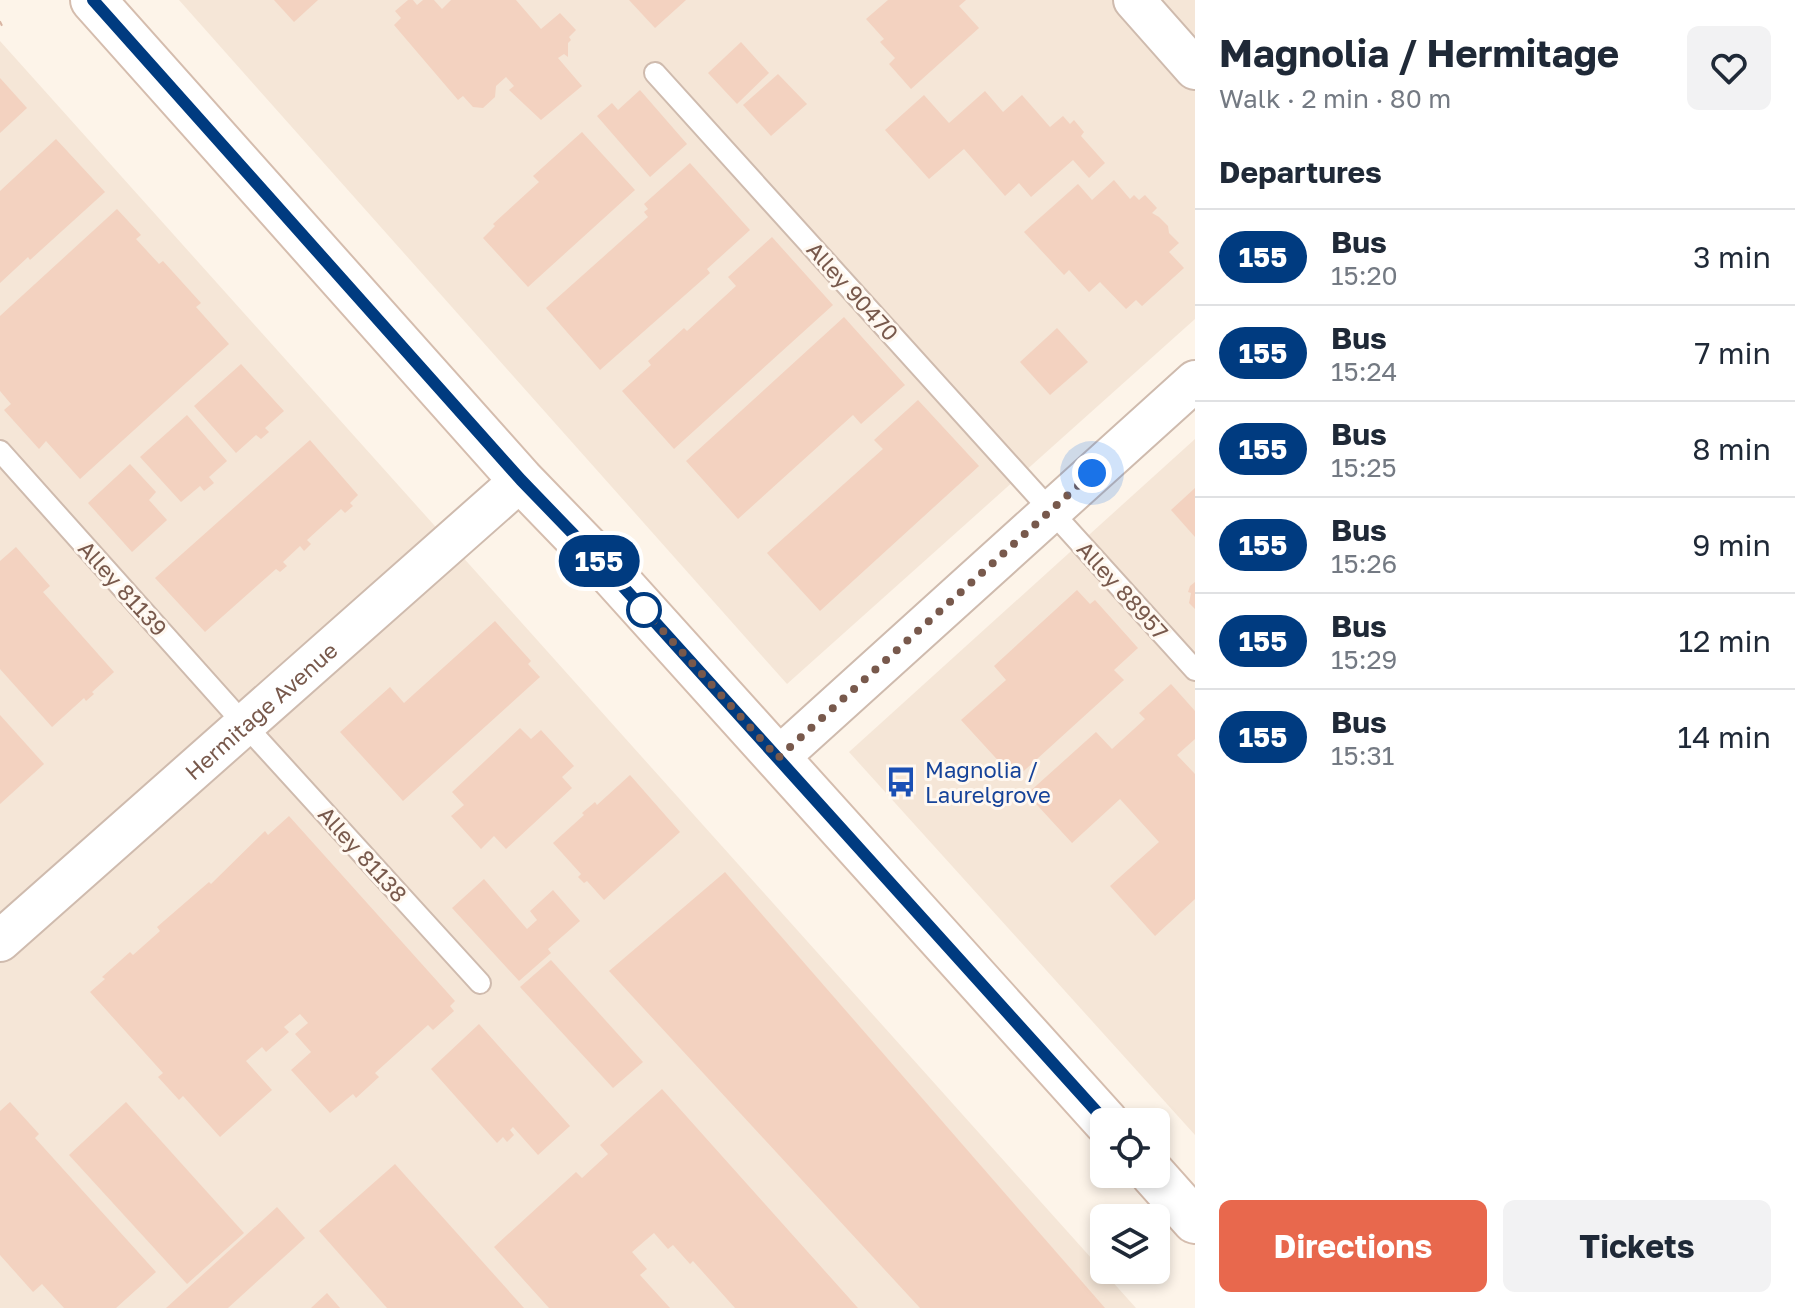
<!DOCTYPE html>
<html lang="en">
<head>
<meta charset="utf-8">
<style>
	body { margin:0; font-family:"Golos Text",sans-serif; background:#f2f2f3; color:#1f2937; height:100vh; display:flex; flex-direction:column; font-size:30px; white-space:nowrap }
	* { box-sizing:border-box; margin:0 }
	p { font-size:26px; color:#747a83 }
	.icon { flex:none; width:44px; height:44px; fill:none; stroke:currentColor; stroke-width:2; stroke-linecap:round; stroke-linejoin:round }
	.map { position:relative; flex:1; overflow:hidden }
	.details { display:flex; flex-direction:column; background:#fff; width:600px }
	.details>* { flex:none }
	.badge { padding:0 16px; border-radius:26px; font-size:28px; line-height:52px }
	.fabs { position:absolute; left:1090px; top:1108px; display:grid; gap:16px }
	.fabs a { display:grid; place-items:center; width:80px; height:80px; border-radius:12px; background:#fff; box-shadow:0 4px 12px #0003; font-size:40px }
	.you { position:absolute; width:40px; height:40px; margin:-20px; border:6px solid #fff; border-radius:50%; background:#1a73e8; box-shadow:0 0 0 12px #1a73e833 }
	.map>.badge { position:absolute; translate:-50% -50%; box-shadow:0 0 0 4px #fff }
	h2 { padding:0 24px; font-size:30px; line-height:72px }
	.round { display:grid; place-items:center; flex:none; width:84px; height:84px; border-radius:12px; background:#f2f2f3 }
	.summary { display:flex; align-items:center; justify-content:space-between; height:136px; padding:0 24px }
	h1 { font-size:38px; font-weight:700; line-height:60px }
	.cta { display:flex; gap:16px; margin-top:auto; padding:16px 24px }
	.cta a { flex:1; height:92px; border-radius:12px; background:#e8684d; color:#fff; font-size:32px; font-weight:700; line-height:92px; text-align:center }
	.cta a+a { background:#f2f2f3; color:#1f2937 }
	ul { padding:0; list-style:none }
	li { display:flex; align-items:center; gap:24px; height:96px; padding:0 24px; border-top:2px solid #e0e1e3 }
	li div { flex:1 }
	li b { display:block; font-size:30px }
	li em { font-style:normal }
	li .badge { min-width:88px; font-weight:700; text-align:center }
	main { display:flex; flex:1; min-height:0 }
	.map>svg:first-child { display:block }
</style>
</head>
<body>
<main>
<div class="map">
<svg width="1195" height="1308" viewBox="0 0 1195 1308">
	<rect width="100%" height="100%" fill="#fdf4e9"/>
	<g fill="#f5e6d7">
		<polygon points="179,0 1195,0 1195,319 787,684"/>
		<polygon points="0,41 1136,1308 0,1308"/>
		<polygon points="1195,439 1195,1135 849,752"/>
	</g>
	<g fill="#f3d2c0">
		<polygon points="274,0 318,0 294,22"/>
		<polygon points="408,0 413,0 417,5 423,0 434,0 442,9 451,0 516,0 541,29 560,13 576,30 569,37 571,40 568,43 568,57 564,54 558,58 582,86 541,120 509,90 514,86 506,77 496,86 495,97 483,108 473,107 463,96 458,100 394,25 401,18 395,11"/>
		<polygon points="629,0 686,0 655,28"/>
		<polygon points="888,0 966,0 959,6 979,28 911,89 889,64 895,58 880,42 884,39 866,19"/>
		<polygon points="741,42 769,73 737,104 708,73"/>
		<polygon points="778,74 807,104 771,136 743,105"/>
		<polygon points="0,78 27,108 0,133"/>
		<polygon points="640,90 687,144 650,177 597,116 612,103 618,110"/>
		<polygon points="985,91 1003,112 1022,95 1050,127 1063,116 1070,124 1074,120 1084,132 1081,136 1105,163 1089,178 1073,160 1031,197 1019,183 1005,196 964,149 929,179 885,130 924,95 949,123"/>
		<polygon points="582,132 635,190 528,287 483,238 495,226 493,224 539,182 533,176"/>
		<polygon points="56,139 105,192 30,260 28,257 0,283 0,191"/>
		<polygon points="690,163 750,230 707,269 710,273 600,370 546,308 648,217 644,212 648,209 644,204"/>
		<polygon points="1114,180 1130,199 1134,195 1139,200 1145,195 1157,208 1152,213 1159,217 1168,226 1169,233 1179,243 1169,252 1184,268 1142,306 1136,300 1126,309 1100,282 1089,292 1069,270 1064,275 1024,232 1078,184 1092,200"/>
		<polygon points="117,209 141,235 136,239 159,264 163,261 201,303 196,307 229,344 80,479 46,441 39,449 4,410 11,404 0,391 0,316"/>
		<polygon points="772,237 833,305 674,449 622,391 651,365 648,361 684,328 687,331 736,286 728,277"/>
		<polygon points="844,317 905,385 861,424 853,415 738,519 686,461"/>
		<polygon points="1057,328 1088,362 1050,395 1020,362"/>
		<polygon points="241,364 284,411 265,428 269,432 261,439 256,435 236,453 194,406"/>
		<polygon points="918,400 979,466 820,611 767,553 883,449 874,440"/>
		<polygon points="187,415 227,461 209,477 214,483 204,491 200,486 181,502 140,457"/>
		<polygon points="310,440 358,495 350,503 353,506 345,513 341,509 307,540 311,544 304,551 300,546 283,562 287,566 280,572 276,569 205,632 155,578"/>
		<polygon points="130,464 156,492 149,500 167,520 132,552 88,503"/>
		<polygon points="1195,488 1195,537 1171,510"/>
		<polygon points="16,547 50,586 43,592 114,672 92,692 94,694 86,701 84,698 52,727 0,669 0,561"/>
		<polygon points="1195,582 1195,609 1189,603 1191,593 1188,592 1190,586"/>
		<polygon points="1077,590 1090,604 1095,600 1138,648 1114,670 1124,680 1015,779 961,720 1006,680 994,666"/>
		<polygon points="495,621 531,661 528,664 540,677 403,801 340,732 390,687 404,703"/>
		<polygon points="1171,684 1195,711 1195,739 1177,755 1195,774 1195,899 1155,936 1110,886 1159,842 1120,799 1072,843 1027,794 1096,732 1112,749 1145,719 1139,713"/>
		<polygon points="0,715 44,764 0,804"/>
		<polygon points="520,728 531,739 541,730 574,766 562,777 572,788 506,849 494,836 481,849 451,816 464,805 452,792"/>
		<polygon points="630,775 680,832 604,900 587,881 584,883 578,877 581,874 553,843 584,815 582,813 595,802 597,805"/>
		<polygon points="289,816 455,1001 450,1006 454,1011 433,1030 428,1025 375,1073 379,1077 356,1098 353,1094 330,1113 291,1070 311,1052 295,1034 308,1023 300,1014 284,1027 289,1032 266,1052 262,1047 246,1061 272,1090 220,1137 183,1096 179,1100 158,1077 163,1073 90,992 105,979 102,977 130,952 133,955 160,931 157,927 209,882 211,884 265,831 268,835"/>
		<polygon points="725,872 1105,1308 920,1308 609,971"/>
		<polygon points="484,879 527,929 537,920 530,911 553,890 580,921 548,949 551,953 519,981 452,908"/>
		<polygon points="551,960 643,1062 613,1088 520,987"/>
		<polygon points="479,1024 570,1126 538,1155 513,1127 510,1130 514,1135 507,1142 503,1137 497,1143 431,1069"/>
		<polygon points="662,1089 858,1308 735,1308 693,1261 690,1264 673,1245 668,1249 654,1233 632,1252 647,1269 640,1275 670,1308 549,1308 494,1247 576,1172 582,1178 608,1154 600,1145"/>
		<polygon points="10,1102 39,1134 35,1138 156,1272 116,1308 64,1308 42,1284 33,1292 0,1255 0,1111"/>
		<polygon points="126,1102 244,1233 187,1284 69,1155"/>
		<polygon points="395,1164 524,1308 387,1308 319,1231"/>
		<polygon points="277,1207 305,1238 228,1308 166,1308"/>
		<polygon points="327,1293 340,1308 311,1308"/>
	</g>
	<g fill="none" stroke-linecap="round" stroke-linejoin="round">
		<g stroke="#cfbbae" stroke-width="24">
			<g id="lane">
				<polyline points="655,73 1195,670"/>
				<polyline points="0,451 245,725 480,983"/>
			</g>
		</g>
		<g stroke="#cfbbae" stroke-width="44">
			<g id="street">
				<polyline points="1134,0 1195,69"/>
				<polyline points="778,758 1195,381"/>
				<path id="s1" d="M0,941L521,480"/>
			</g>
		</g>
		<g stroke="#d5bdae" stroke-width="48">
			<g id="secondary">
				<polyline points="93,0 521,480 608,570 1106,1122"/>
				<polyline points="1153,1174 1195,1221"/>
			</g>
		</g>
		<polyline stroke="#d9b5a3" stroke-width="5" stroke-dasharray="2 6" stroke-linecap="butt" points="0,24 4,22"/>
		<use href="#lane" stroke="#fff" stroke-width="20"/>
		<use href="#street" stroke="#fff" stroke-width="40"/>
		<use href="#secondary" stroke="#fff" stroke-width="44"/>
	</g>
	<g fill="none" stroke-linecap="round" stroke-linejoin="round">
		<g stroke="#fff" stroke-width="18">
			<polyline id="line" points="93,0 521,480 608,570 1106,1122"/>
		</g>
		<use href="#line" stroke="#003b80" stroke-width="12"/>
		<polyline stroke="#78594c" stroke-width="8" stroke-dasharray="0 14.4" points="644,610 778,758 1092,473"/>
	</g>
	<defs>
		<g id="bus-bare" transform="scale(2.4)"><path d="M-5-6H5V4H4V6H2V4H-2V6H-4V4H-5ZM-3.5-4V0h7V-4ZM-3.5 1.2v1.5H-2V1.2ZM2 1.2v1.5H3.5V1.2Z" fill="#1a4fb4" stroke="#fff8f0" stroke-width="2.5" paint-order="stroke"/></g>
	</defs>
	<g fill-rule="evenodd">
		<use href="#bus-bare" x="901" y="782"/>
	</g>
	<circle fill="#fff" stroke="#003b80" stroke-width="4" cx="644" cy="610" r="16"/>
	<g text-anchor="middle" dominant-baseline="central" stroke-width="6" stroke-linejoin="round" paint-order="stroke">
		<g font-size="22" fill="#78594c" stroke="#fff8f0">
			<text transform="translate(853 291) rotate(48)">Alley 90470</text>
			<text transform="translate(123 588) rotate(48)">Alley 81139</text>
			<text transform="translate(1123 590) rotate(48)">Alley 88957</text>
			<text stroke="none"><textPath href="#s1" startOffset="348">Hermitage Avenue</textPath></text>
			<text transform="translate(363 854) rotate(48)">Alley 81138</text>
		</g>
		<g font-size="22" fill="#164399" stroke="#fff8f0" text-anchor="start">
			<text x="925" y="769">Magnolia /<tspan x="925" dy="25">Laurelgrove</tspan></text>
		</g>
	</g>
</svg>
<div class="fabs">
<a><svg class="icon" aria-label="locate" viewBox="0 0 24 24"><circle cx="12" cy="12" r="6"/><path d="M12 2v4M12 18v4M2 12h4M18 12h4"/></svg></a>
<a><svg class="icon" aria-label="layers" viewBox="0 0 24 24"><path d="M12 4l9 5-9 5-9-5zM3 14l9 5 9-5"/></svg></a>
</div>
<div class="you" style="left:1092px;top:473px"></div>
<b class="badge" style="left:599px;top:561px;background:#003b80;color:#fff">155</b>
</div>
<section class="details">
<div class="summary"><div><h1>Magnolia / Hermitage</h1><p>Walk · 2 min · 80 m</p></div><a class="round"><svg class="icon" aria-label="heart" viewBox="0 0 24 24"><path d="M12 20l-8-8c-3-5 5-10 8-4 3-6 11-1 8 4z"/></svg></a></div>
<h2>Departures</h2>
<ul>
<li><span class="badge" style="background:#003b80;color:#fff">155</span><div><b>Bus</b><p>15:20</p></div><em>3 min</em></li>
<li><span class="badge" style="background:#003b80;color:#fff">155</span><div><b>Bus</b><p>15:24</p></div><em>7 min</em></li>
<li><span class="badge" style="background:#003b80;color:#fff">155</span><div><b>Bus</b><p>15:25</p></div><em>8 min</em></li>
<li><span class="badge" style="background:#003b80;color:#fff">155</span><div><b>Bus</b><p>15:26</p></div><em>9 min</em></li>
<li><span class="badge" style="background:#003b80;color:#fff">155</span><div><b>Bus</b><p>15:29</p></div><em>12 min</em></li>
<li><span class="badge" style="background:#003b80;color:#fff">155</span><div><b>Bus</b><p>15:31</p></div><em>14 min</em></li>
</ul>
<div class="cta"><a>Directions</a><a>Tickets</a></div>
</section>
</main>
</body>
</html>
